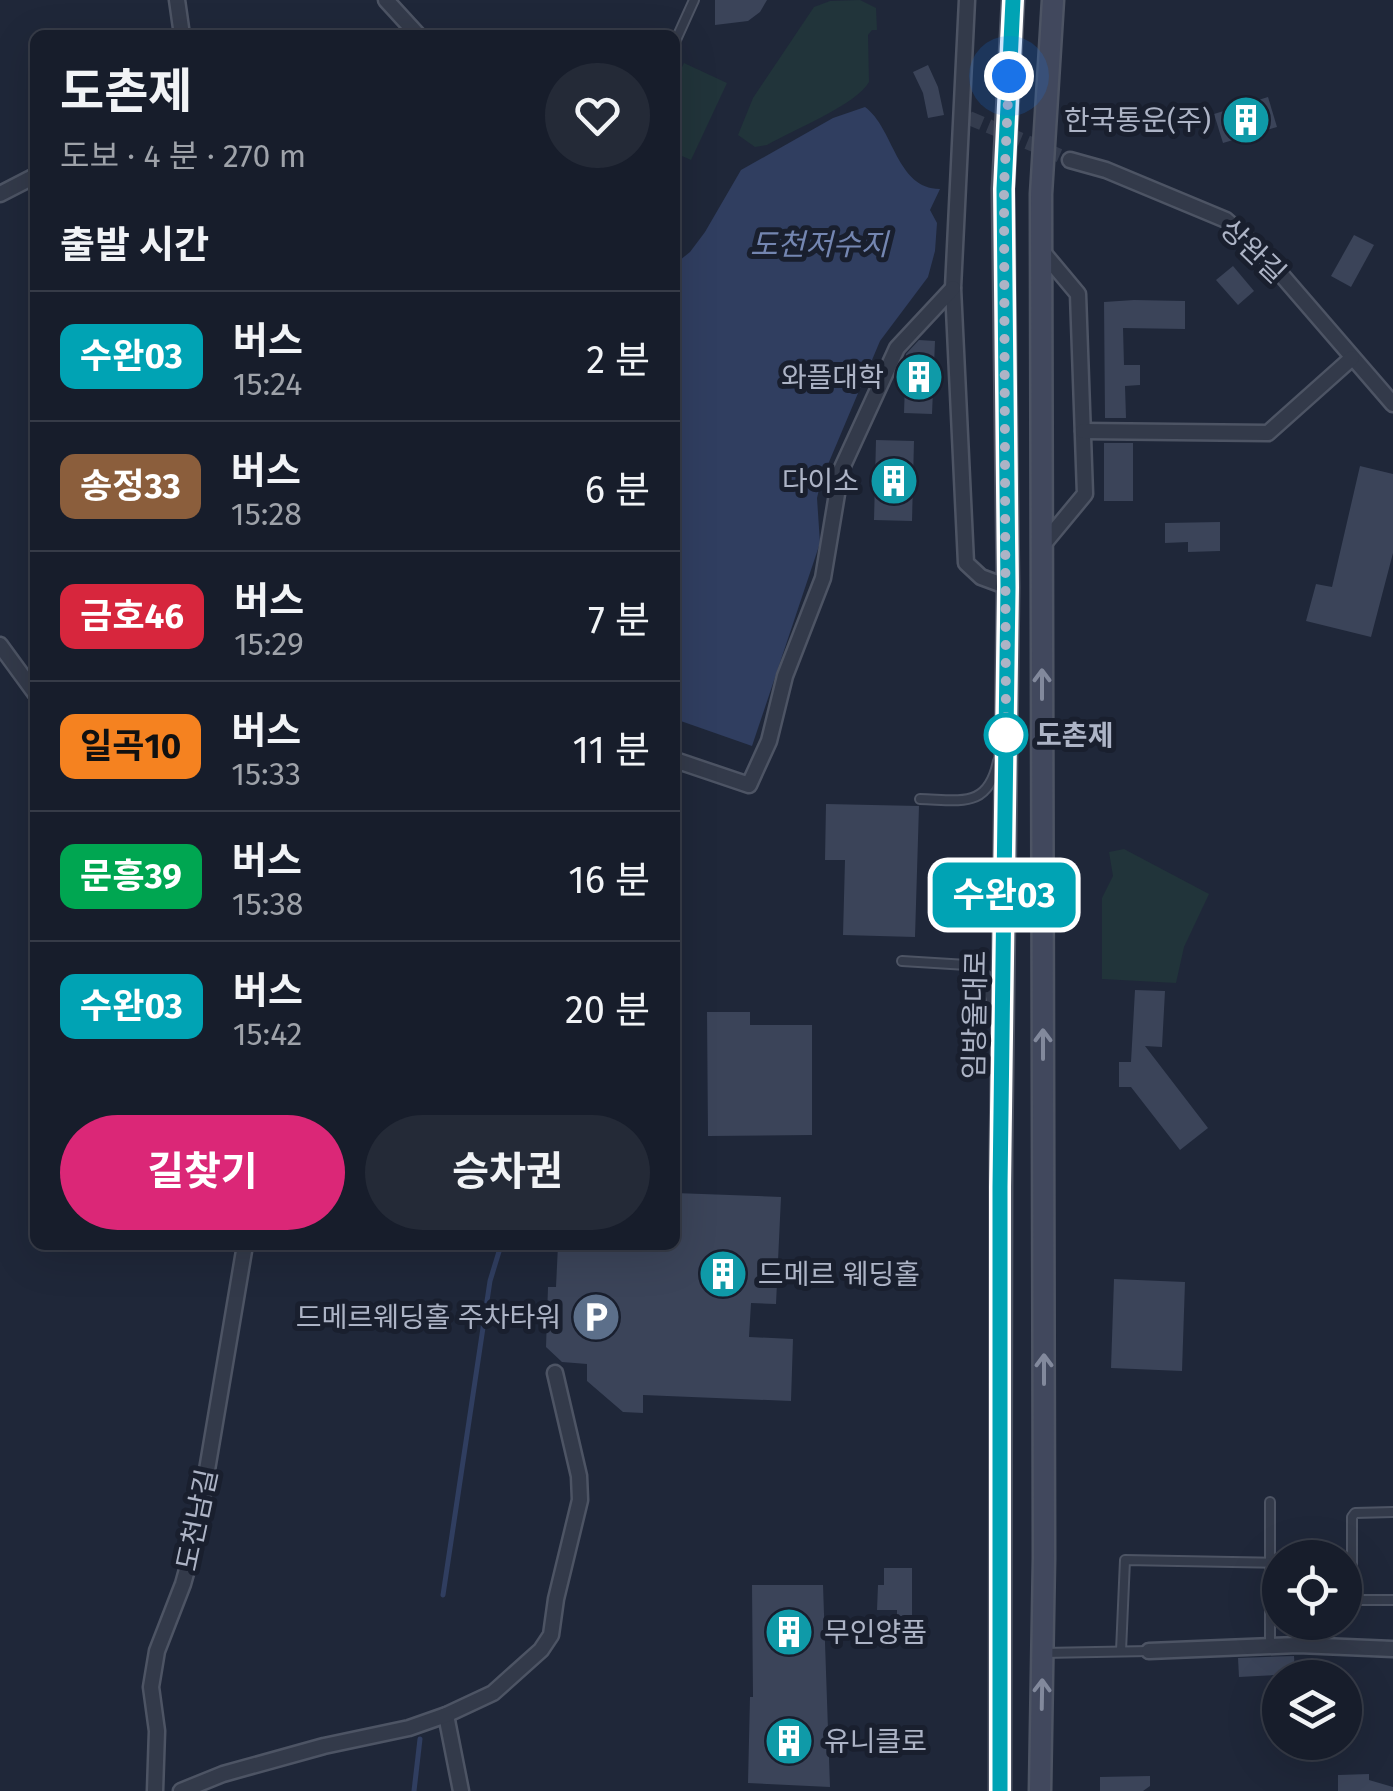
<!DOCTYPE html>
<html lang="ko">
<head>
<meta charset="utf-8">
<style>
	body { margin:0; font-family:"Fira Sans","Noto Sans KR",sans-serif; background:#242a37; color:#f1f3f6; height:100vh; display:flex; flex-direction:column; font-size:38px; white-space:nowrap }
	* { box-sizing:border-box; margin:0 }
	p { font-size:32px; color:#9ea2a9 }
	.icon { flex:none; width:55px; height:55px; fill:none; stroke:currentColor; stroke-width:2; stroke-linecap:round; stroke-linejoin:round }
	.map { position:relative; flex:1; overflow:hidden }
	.sheet { position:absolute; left:30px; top:30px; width:650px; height:1220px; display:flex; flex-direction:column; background:#171d2b; border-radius:15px; box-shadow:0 10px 40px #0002,0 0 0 2px #363b47 }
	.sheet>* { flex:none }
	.badge { padding:0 20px; border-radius:15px; font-size:35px; line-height:65px }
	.controls { position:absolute; left:1262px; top:1540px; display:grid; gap:20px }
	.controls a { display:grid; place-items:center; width:100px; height:100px; border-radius:50%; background:#171d2b; box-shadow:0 10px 40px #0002,0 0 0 2px #363b47; font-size:50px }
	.you { position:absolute; width:50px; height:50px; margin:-25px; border:8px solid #fff; border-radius:50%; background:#1a73e8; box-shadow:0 0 0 15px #1a73e833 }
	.map>.badge { position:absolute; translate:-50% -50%; box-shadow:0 0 0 5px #fff }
	h2 { padding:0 30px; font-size:38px; line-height:90px }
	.round { display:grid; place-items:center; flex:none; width:105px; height:105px; border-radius:52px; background:#242a37 }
	.head { display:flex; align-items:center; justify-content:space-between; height:170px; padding:0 30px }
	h1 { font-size:48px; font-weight:700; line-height:75px }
	.button { display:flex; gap:20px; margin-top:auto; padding:20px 30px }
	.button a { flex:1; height:115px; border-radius:60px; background:#db2777; color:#fff; font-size:40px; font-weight:700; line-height:115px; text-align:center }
	.button a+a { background:#242a37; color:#f1f3f6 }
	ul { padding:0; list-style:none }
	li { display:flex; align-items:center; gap:30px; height:130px; padding:0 30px; border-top:2px solid #363b47 }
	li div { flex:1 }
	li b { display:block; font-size:38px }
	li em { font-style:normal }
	li .badge { min-width:110px; font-weight:700; text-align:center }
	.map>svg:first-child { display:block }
</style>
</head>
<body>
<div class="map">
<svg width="1393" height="1791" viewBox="0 0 1393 1791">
	<rect width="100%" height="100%" fill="#1f2739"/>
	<g fill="#21343a">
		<path d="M860,0L876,8L877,30H872L868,35L869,82C856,105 793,130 767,145L755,147L738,135L753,98L814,7L830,1Z"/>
		<polygon points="684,63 727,83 691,160 675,153 675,81"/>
		<polygon points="1124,849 1209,894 1184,947 1176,983 1102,979 1102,898 1113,876 1109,852"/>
	</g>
	<path fill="#303e60" d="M865,107C894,128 896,189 940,189L930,210L937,223L935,251L928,277L880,341L821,481L817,498L820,543L752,746L675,719V264L690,252L705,232L741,170L833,118Z"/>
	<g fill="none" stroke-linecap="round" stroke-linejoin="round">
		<g stroke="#303e60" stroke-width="5">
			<polyline points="443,1595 490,1281 501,1245"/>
			<polyline points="414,1791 420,1739"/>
		</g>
	</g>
	<g fill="#3b4459">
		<polygon points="715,0 767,0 760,12 748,21 715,25"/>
		<polygon points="928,65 938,87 944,115 928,118 923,93 913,72"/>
		<polygon points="1268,97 1277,127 1223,143 1214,114"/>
		<polygon points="1354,235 1374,245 1351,287 1331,276"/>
		<polygon points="1233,266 1254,291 1238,305 1216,280"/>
		<polygon points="1134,300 1185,301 1185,329 1123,328 1124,365 1140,365 1140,385 1125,386 1126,418 1105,418 1104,302"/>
		<polygon points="919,340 935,341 932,414 904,413 906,354"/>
		<polygon points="876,440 914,441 912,521 874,520"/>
		<rect x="1104" y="443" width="29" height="58"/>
		<polygon points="1360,466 1393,474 1393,553 1371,637 1306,621 1316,584 1332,587"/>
		<polygon points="1220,522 1220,551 1188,552 1188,542 1165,543 1165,523"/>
		<polygon points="826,804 919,806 915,937 843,935 845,860 825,860"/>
		<polygon points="1135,990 1165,991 1162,1047 1145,1046 1208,1128 1180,1150 1131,1087 1119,1087 1119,1062 1131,1062"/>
		<polygon points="707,1012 750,1012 750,1025 812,1025 812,1135 708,1136"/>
		<polygon points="675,1193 781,1197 776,1304 751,1303 749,1337 793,1339 791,1401 643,1395 643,1413 623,1412 587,1381 587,1364 562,1362 546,1347 548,1287 556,1287 558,1245 675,1245"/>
		<polygon points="1114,1279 1185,1282 1182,1371 1111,1368"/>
		<polygon points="884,1568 912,1568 912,1616 897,1616 897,1610 877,1610 878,1585 884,1585"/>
		<polygon points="752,1585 823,1585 830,1787 748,1783 750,1697 753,1697"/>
		<polygon points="1294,1656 1295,1674 1239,1677 1238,1658"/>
		<polygon points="1369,1774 1369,1780 1393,1787 1393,1791 1338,1791 1338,1775"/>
		<polygon points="1150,1776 1150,1786 1143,1791 1100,1791 1100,1777"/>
	</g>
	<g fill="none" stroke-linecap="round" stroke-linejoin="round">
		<polyline stroke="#343c4e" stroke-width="14" stroke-dasharray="14 7" stroke-linecap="butt" points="969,118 1070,160"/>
		<g stroke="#4d5464" stroke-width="12">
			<g id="lane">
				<polyline points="675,42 694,0"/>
				<path d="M920,799C961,800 988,809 998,761"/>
				<polyline points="902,961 967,965 986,975 996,1027"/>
				<polyline points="1270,1502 1270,1646"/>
				<polyline points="1393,1512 1355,1513 1352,1517 1352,1595 1358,1600 1393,1600"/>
				<polyline points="1121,1651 1125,1560 1280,1563"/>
				<polyline points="1043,1653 1149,1651"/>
			</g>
		</g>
		<g stroke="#4d5464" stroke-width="19">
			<g id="street">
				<polyline points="177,0 182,35"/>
				<polyline points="386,0 418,35"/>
				<polyline points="967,0 953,288 966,563 981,577 1008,587"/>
				<polyline points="1070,160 1106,170 1226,220 1260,250 1393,404"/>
				<polyline points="0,194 35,176"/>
				<polyline points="1042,251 1078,294 1085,494 1042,546"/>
				<polyline points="1083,431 1268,433 1352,358"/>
				<polyline points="0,645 35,693"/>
				<polyline points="675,760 749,785 769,741 785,676 823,578 841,470 897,348 953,288"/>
				<polyline points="1149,1651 1298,1645 1393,1649"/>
				<polyline points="446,1715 461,1791"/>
				<polyline points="155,1791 157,1731 151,1687 157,1651 183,1584 195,1541 245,1245"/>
				<polyline points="181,1791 223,1774 324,1746 409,1728 446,1715 493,1693 541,1650 551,1635 556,1599 580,1500 579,1476 555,1373"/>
			</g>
		</g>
		<g stroke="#4d5464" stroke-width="25">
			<g id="secondary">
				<polyline points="1000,1791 1001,1152 1008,587 1003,189 1013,0"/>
				<polyline points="1040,1791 1044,1558 1041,194 1053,0"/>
			</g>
		</g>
		<use href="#lane" stroke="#333a4a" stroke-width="8"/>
		<use href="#street" stroke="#333a4a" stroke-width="14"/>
		<use href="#secondary" stroke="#41485d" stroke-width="20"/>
	</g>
	<defs><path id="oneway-shaft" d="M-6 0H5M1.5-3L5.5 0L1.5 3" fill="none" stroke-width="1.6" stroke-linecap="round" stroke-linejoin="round" transform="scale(2.5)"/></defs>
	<g stroke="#82899c">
		<use href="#oneway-shaft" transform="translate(1042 684) rotate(-90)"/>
		<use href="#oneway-shaft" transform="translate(1043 1044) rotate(-90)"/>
		<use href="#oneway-shaft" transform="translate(1044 1369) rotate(-90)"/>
		<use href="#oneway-shaft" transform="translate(1042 1694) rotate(-89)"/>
	</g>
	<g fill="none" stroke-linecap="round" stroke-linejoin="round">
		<g stroke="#fff" stroke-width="22">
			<polyline id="line" points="1000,1791 1000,1187 1008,587 1004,189 1013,0"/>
		</g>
		<use href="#line" stroke="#00a3b4" stroke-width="15"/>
		<polyline stroke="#adb4c6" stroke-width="10" stroke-dasharray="0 18" points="1006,735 1004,189 1009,76"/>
	</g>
	<defs>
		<g id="building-disc" transform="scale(2.5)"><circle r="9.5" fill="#0f9aa8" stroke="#191f2e"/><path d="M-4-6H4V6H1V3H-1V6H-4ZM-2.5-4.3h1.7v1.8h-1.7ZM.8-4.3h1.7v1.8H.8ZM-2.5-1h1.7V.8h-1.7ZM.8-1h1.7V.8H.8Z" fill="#fff"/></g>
		<g id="parking-disc" transform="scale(2.5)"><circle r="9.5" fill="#5c6f8a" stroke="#191f2e"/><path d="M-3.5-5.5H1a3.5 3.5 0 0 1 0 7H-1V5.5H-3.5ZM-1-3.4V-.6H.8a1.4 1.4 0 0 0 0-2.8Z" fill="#fff"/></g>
	</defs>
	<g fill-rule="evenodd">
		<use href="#building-disc" x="1246" y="120"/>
		<use href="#building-disc" x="919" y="377"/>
		<use href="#building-disc" x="894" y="481"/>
		<use href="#building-disc" x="723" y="1274"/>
		<use href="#parking-disc" x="596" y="1317"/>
		<use href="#building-disc" x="789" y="1632"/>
		<use href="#building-disc" x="789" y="1741"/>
	</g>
	<circle fill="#fff" stroke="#00a3b4" stroke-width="5" cx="1006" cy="735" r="20"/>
	<g text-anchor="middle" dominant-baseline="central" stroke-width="10" stroke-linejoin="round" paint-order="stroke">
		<g font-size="28" fill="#adb4c6" stroke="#191f2e" text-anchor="end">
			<text x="1211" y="120">한국통운(주)</text>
			<text x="884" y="377">와플대학</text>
			<text x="859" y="481">다이소</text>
			<text x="758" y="1274" text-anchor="start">드메르 웨딩홀</text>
			<text x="561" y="1317">드메르웨딩홀 주차타워</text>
			<text x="824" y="1632" text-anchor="start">무인양품</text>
			<text x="824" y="1741" text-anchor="start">유니클로</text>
		</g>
		<g font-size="28" fill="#adb4c6" stroke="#191f2e">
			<text transform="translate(1253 251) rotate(44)">상완길</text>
			<text transform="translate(975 1015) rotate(-89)">임방울대로</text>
			<text transform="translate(197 1520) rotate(-78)">도천남길</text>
		</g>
		<g font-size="28" font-weight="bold" fill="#adb4c6" stroke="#191f2e" text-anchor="start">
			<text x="1036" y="735">도촌제</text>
		</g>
		<g font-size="30" font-style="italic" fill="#7486b1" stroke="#191f2e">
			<text x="819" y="245">도천저수지</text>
		</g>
	</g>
</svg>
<div class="controls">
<a><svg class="icon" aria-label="locate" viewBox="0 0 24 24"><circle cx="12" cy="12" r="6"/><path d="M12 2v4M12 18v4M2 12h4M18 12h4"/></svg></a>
<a><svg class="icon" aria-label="layers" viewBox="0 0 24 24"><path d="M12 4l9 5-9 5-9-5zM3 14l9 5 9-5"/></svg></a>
</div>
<div class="you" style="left:1009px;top:76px"></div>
<b class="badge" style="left:1004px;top:895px;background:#00a3b4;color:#fff">수완03</b>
<section class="sheet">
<div class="head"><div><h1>도촌제</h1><p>도보 · 4 분 · 270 m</p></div><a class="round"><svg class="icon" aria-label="heart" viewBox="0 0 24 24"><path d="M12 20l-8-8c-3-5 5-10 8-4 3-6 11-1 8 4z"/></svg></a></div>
<h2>출발 시간</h2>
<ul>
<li><span class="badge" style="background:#00a3b4;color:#fff">수완03</span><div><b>버스</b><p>15:24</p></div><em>2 분</em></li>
<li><span class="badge" style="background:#8b5e3c;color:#fff">송정33</span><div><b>버스</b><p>15:28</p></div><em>6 분</em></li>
<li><span class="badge" style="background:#d7263d;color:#fff">금호46</span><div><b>버스</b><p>15:29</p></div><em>7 분</em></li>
<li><span class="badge" style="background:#f58220;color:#111">일곡10</span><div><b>버스</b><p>15:33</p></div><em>11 분</em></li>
<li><span class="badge" style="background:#00a651;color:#fff">문흥39</span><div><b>버스</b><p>15:38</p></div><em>16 분</em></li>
<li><span class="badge" style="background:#00a3b4;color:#fff">수완03</span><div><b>버스</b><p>15:42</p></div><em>20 분</em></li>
</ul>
<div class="button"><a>길찾기</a><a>승차권</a></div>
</section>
</div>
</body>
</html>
